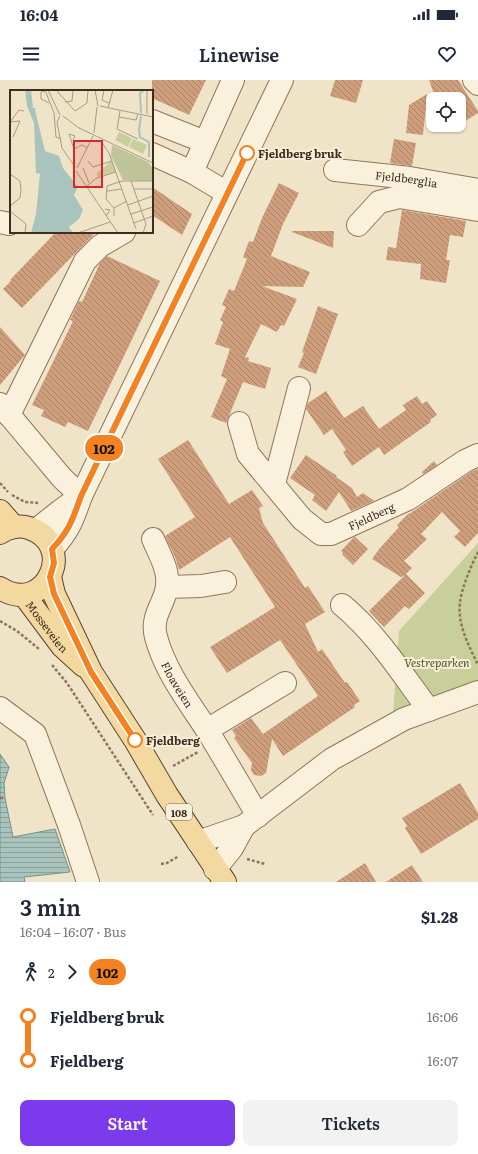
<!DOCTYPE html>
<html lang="en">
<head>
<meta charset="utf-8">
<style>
	body { margin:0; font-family:Literata,serif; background:#f2f2f3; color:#1f2937; height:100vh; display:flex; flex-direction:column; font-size:15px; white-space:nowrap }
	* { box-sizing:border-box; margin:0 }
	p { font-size:13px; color:#747a83 }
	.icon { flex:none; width:22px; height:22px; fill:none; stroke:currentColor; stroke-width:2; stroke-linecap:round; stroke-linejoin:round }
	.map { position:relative; height:802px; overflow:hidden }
	.panel { display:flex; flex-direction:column; background:#fff; flex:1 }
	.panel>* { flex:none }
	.badge { padding:0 8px; border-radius:13px; font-size:14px; line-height:26px }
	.controls { position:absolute; left:426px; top:12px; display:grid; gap:8px }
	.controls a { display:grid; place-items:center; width:40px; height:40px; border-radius:8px; background:#fff; box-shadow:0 1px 3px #0004; font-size:20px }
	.map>.badge { position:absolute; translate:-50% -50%; box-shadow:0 0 0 2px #fff }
	.legs { display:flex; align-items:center; gap:6px; height:44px; padding:0 20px; font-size:13px }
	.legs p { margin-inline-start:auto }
	.headline { display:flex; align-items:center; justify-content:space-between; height:68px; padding:0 20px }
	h1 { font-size:22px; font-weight:600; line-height:30px }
	.cta { display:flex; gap:8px; margin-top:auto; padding:8px 20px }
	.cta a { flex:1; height:46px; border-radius:8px; background:#7c3aed; color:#fff; font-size:16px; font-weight:600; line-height:46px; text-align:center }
	.cta a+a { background:#f2f2f3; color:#1f2937 }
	ul { padding:0 20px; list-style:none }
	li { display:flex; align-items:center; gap:14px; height:44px; font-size:15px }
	li i { display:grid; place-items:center; width:6px; height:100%; margin:0 5px; background:currentColor }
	li i::after { content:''; width:10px; height:10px; margin:-5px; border:3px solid; border-radius:50%; background:#fff }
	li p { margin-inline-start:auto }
	li:first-child i { background:linear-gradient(#0000 50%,currentColor 0) }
	li:last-child i { background:linear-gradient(currentColor 50%,#0000 0) }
	.status { display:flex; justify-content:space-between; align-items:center; height:28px; padding:0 20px; background:#fff; direction:ltr }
	.status svg { height:11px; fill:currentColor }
	header { display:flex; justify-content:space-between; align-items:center; height:52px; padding:0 20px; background:#fff; font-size:18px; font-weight:600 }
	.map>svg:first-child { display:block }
</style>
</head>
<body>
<div class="status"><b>16:04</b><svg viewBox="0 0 49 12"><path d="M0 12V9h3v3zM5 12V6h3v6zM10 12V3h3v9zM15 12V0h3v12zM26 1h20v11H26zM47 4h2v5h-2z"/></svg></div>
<header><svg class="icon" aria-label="menu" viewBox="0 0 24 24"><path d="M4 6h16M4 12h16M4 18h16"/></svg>Linewise<svg class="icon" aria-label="heart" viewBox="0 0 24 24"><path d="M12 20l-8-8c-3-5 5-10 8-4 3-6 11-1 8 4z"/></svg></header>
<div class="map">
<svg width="478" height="802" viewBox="0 0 478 802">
	<defs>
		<pattern id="water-rules" width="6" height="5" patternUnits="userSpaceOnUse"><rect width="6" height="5" fill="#a9c4bc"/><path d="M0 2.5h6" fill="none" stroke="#8ba098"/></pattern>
		<pattern id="building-back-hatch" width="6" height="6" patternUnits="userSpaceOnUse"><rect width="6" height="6" fill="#cf9f7d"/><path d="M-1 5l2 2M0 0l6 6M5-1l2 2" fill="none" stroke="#a98266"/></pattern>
	</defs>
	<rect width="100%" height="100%" fill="#f0e4c8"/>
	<polygon fill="#c9cf9b" points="478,463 478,613 404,639 393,632 399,551"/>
	<polygon fill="url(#water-rules)" stroke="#6f938a" points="0,674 9,687 4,703 5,718 13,757 55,749 70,792 24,797 25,802 0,802"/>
	<g fill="url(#building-back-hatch)">
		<polygon points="152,0 206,0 189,35 152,18"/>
		<polygon points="335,0 363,0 356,23 330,16"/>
		<polygon points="429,0 458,0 478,31 478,33 459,45 459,19 440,19 435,17"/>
		<polygon points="427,14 423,55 406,53 409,25"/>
		<polygon points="394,59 416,63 412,86 390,83"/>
		<polygon points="279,103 299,113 283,144 271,176 310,192 303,207 262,206 297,219 284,246 281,245 277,252 261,244 245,277 249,278 248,281 271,288 265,309 243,302 226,343 211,337 227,299 221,296 230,269 215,264 223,242 220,240 226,227 222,225 229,209 234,211 247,179 243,177 249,161 253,162 262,138"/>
		<polygon points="152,107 192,134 182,155 152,135"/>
		<polygon points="402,130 466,141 463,157 450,155 446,180 450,180 446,203 420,199 421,184 386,180 388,167 396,168"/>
		<polygon points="334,151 333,168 292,152 292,151"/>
		<polygon points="56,152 96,152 22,228 3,209 11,201 10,200"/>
		<polygon points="107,176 160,201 88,351 68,342 65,347 41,336 44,330 32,325 73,241 70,240 79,221 82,222 100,183"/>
		<polygon points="318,226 338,234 316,294 298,287 304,273 302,272"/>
		<polygon points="0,247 25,275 0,305"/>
		<polygon points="326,311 344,338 363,326 379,349 406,330 403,325 417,316 422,324 427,321 437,335 430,340 431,342 384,375 379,367 352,386 343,372 346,370 332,349 324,355 306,329 308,323"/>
		<polygon points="188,360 229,424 252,410 263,426 259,428 263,443 305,508 308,506 325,532 305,544 318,572 322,569 345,603 347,602 360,621 354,625 355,627 283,676 272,659 266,693 261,696 254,695 251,690 252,683 234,658 236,656 232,650 251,638 263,654 318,616 280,560 227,593 210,567 275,527 230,457 179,490 175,477 165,456 195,437 158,379"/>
		<polygon points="306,375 337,396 336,397 352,408 357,417 363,413 374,421 351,431 339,412 326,431 312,420 315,415 290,398"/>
		<polygon points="434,381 437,385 424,394 422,392"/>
		<polygon points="478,389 478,453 465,467 454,457 460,451 442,432 421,454 427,459 404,481 412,488 406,494 425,513 409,529 405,526 384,547 369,531 405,495 401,497 372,479 380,468 399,447 397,445 409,433 409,434 471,392"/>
		<polygon points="354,457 355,457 368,469 353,485 342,474 343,473 341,471"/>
		<polygon points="460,703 478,733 478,739 421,774 405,748 407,746 402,738"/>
		<polygon points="365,783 376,802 336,802"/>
		<polygon points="412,785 423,802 386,802"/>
	</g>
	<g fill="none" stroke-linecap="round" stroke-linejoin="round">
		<g stroke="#8d765c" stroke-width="24">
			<g id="minor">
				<polyline points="474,0 478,4"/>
				<polyline points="152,41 205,62"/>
				<polyline points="152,74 192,92 227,113"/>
				<path id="s1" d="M335,90L410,98L478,110"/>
				<polyline points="192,92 233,0"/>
				<polyline points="0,142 9,144 11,143"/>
				<polyline points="358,145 379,122 399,117 478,130"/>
				<polyline points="0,324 62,398 81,416"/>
				<polyline points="9,335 85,181 100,166 124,152"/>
				<path id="s2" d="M239,343L248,374L302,439L321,454H331L408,419L465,381L478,375"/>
				<polyline points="274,404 299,308"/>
				<polyline points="36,450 60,431 81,416"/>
				<path id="s3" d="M153,459C159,473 169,490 167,505C166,523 150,535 156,557C165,591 188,621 207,650C224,678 241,707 258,736"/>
				<path d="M52,469C69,451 73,439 81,416L282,0"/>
				<polyline points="167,507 201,506 225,502"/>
				<path d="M342,525C377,554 402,594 429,630"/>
				<polyline points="0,628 35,654 69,745 88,802"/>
				<polyline points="207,650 285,603"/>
				<polyline points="198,762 244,746 332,679 404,639 478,612"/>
				<polyline points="215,789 232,768 244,746"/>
			</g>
		</g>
		<g stroke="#5b4430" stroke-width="24">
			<g id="major">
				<polyline points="0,431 14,447"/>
				<path d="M0,453C8,447 20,445 29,448C79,465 45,537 0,508"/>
				<polyline points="50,497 54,514 91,592 135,660 167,715 225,802"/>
				<path id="s4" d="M24,515L62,566L84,586"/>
			</g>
		</g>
		<g stroke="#8d765c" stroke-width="2.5" stroke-dasharray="3 2" stroke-linecap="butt">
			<polyline points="0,403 8,412"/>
			<polyline points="12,415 25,422 39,423"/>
			<path d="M478,472C471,486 462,507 460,522C457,544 469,566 478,585"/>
			<polyline points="0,541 17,551 39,569"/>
			<polyline points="52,585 67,603 153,735"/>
			<polyline points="173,686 198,672"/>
			<polyline points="0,718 5,718"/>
			<polyline points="247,779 265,784"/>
			<polyline points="161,784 167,783 179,776"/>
		</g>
		<use href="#minor" stroke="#faf1dc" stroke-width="22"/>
		<use href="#major" stroke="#f3d9a0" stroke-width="22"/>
	</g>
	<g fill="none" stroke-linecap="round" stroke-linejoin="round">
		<g stroke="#fff" stroke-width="9">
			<path id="line-1" d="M135,660L91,592L54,514L50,497L54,483L52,469C69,451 73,439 81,416L247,73"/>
		</g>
		<use href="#line-1" stroke="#f58220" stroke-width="6"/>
	</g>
	<g fill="#fff" stroke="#f58220" stroke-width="2">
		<circle cx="247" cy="73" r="7"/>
		<circle cx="135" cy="660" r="7"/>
	</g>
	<g text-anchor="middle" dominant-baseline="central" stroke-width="4" stroke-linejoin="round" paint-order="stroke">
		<rect fill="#f7eed8" stroke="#756857" stroke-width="1" x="166" y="724" width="26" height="16" rx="3"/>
		<g font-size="10" font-weight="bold" fill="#3d2e20">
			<text x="179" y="732">108</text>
		</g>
		<g font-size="11" font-weight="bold" fill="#3d2e20" stroke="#f7eed8" text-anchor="start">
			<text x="258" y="73">Fjeldberg bruk</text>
			<text x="146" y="660">Fjeldberg</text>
		</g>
		<g font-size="11" fill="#3d2e20" stroke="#f7eed8">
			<text stroke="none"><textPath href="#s1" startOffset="72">Fjeldberglia</textPath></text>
			<text stroke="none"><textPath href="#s2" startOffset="195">Fjeldberg</textPath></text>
			<text stroke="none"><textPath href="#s4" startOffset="39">Mosseveien</textPath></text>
			<text stroke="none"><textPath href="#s3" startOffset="155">Floaveien</textPath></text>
		</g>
		<g font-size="11" font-style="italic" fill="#4d5a26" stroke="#f7eed8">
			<text x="437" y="582">Vestreparken</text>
		</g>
	</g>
	<g transform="translate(10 10)">
		<rect width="143" height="143" fill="#f0e4c8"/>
		<path d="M109,42L122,48L118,57L105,50ZM123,49L137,55L133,64L119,57ZM102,70L106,82L87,87V83Z" fill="#c9cf9b"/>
		<path d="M102,55L138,72L143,78V91L113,90L101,66Z" fill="#bfc49a"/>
		<path d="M15,0H21L23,18L27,19L25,20L35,61L49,66L53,78L68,97L64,105L73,120L69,129L59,137L63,143H21L26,124L30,84L26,83L24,33L17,16Z" fill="#a9c4bc"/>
		<path fill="none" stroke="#a9c4bc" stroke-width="2" d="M131,23L130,3L134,0M131,26L129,40L130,47L139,52V67"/>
		<path fill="none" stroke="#a89b85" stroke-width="1" d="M35,0L44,23L46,47L51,49M38,0L50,25M46,0L65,21L77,13L78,0M85,0L88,16M94,0L92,10L99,13M137,0V24M35,1L31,2V9L39,13M55,12L62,11L63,0M90,16L143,27M98,18L103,0M110,21L107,39L128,49M50,26L47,32L52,58L65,77M53,26L69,38L143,73M109,27L126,30L128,24M0,32L10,31L3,47M0,32L9,20L14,21M84,43L87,17M63,50L65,46L59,44L64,59L72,55L77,58M91,51L99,63L126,139M78,71L83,77L102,71M67,78L83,46M73,78L79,93M66,81L108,143M0,84L10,91L11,99L10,108L0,116M121,91L136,134L133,143M77,96L87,88L106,82M124,99H143M97,101L112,99M118,115L143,106M104,118L117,111M95,119L100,120L96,126M0,121L16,134L15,143M121,124L143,117M104,126V118L96,109L97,96L112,91H143M124,133L143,126M68,143L100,132"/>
		<path fill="#d62828" fill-opacity="0.15" stroke="#d62828" stroke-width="2" d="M64,51H92V97H64Z"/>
		<rect width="143" height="143" fill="none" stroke="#3d2e20" stroke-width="2"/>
	</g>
</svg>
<div class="controls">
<a><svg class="icon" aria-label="locate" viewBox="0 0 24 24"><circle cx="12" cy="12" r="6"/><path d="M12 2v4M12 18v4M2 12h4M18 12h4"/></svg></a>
</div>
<b class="badge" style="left:104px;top:368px;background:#f58220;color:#111">102</b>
</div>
<section class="panel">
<div class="headline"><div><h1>3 min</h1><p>16:04 – 16:07 · Bus</p></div><b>$1.28</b></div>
<div class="legs"><svg class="icon" aria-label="walk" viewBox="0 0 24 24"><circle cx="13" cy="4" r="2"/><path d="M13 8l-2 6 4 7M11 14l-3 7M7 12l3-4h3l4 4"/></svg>2<svg class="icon" aria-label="forward" viewBox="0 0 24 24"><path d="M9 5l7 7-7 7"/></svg><b class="badge" style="background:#f58220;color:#111">102</b></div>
<ul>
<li><i style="color:#f58220"></i><b>Fjeldberg bruk</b><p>16:06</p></li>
<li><i style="color:#f58220"></i><b>Fjeldberg</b><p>16:07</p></li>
</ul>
<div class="cta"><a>Start</a><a>Tickets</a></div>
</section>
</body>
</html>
